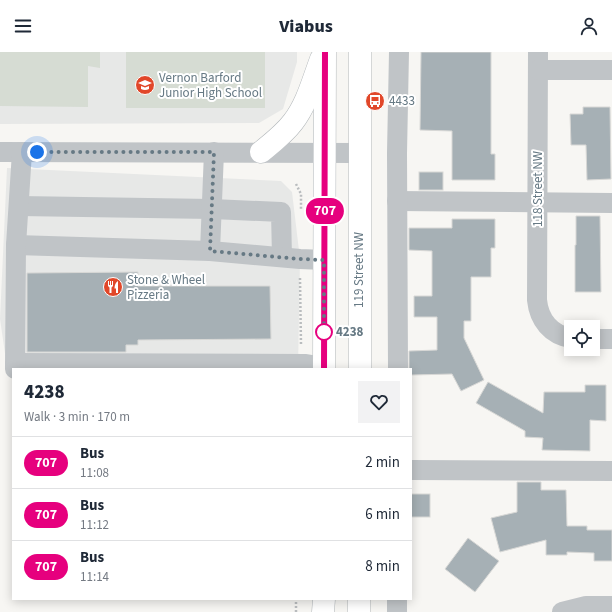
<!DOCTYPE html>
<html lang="en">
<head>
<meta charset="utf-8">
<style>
	body { margin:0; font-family:"Source Sans 3",sans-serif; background:#f2f2f3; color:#1f2937; height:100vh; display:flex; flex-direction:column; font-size:15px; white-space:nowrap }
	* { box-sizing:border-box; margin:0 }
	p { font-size:13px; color:#747a83 }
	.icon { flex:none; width:22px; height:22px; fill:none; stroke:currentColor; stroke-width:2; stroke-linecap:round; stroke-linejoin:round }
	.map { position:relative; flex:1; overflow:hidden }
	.drawer { position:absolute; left:12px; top:316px; width:400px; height:232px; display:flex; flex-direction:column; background:#fff; border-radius:0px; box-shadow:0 2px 10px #0003 }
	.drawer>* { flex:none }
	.badge { padding:0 8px; border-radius:13px; font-size:14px; line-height:26px }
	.controls { position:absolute; left:564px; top:268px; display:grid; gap:8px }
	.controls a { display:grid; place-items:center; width:36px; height:36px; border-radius:0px; background:#fff; box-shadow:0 2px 10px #0003; font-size:20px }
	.you { position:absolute; width:20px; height:20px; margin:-10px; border:3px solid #fff; border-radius:50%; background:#1a73e8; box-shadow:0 0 0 6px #1a73e833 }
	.map>.badge { position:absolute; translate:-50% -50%; box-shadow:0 0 0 2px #fff }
	.round { display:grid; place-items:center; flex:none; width:42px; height:42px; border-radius:0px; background:#f2f2f3 }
	.head { display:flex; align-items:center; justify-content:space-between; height:68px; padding:0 12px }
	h1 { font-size:19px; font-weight:800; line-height:30px }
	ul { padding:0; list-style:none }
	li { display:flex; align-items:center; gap:12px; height:52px; padding:0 12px; border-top:1px solid #e0e1e3 }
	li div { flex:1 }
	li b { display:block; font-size:15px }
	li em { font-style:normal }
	li .badge { min-width:44px; font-weight:700; text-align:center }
	header { display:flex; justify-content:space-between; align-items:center; height:52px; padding:0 12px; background:#fff; font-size:18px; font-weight:800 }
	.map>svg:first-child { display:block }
</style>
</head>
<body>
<header><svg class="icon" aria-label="menu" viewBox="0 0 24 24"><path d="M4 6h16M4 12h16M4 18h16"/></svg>Viabus<svg class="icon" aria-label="person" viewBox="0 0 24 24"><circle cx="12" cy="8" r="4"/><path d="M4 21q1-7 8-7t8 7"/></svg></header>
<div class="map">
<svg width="612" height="560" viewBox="0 0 612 560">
	<rect width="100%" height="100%" fill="#f7f6f3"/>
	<g fill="#e7e8e7">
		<polygon points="0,0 297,0 297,10 283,57 259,71 0,72"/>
		<polygon points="7,116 281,129 292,140 300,207 298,317 7,315 0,267"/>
	</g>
	<g fill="#d6dcd3">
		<polygon points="0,0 100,0 100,16 88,14 88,55 0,54"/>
		<rect x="126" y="0" width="139" height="56"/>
	</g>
	<g fill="#a6b0b5" stroke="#d8d8d6">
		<polygon points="421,0 491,0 491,102 495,102 495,128 452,128 452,79 420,78"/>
		<polygon points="583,55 610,55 611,127 587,128 586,93 571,93 570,62 583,62"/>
		<rect x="419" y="120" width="24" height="18"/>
		<polygon points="576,164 600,164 601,240 575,240 575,193 576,193"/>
		<polygon points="452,167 495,167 495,196 491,196 491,225 471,225 471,269 464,269 464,286 484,328 461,339 452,322 411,323 411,317 409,317 409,299 437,298 437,265 414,265 414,244 432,244 432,199 409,198 409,176 452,176"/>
		<polygon points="138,220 138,234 270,234 271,287 138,288 138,293 126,293 126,300 27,300 27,221"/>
		<polygon points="488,330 543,361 544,340 585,340 585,333 606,333 606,369 590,368 590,399 542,398 543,386 525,385 525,379 476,351"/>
		<polygon points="517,430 541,430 541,438 566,438 567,474 587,474 587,478 612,478 612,509 594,509 594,501 567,500 567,503 546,503 546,488 500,500 491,466 517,460"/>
		<rect x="411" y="442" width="19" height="23"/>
		<polygon points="468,486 499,509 475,540 445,517"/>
	</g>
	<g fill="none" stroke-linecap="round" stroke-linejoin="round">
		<g stroke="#b3b8bb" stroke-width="23">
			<g id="major">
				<path d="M261,100C272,91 284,82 293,70C307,52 313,28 321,7"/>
				<polyline points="324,317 325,0"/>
				<polyline points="360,317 360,0"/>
				<polyline points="323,560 324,547"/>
				<polyline points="359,560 359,547"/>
			</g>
		</g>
		<g stroke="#babdbf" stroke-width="2.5" stroke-dasharray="2 2" stroke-linecap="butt">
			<polyline points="296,132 301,142 301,157"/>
			<polyline points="300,226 301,293"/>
			<polyline points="296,560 296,547"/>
		</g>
		<g stroke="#c0c4c7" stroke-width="20">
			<path d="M538,0L537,248C539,268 551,283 571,286"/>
			<polyline points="538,18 612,18"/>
			<polyline points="0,100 360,101"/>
			<polyline points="397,149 612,151"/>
			<polyline points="19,154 212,157 281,160 282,205"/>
			<polyline points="16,193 210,199 300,207 324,208"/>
			<polyline points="210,199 214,100"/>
			<polyline points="593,287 612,287"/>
			<polyline points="15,311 306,312 324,315"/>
			<polyline points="15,317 16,193 22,100"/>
			<polyline points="398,317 397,101 399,0"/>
			<polyline points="411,418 612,419"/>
			<polyline points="397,560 397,547"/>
			<polyline points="562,560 586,554 612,554"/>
		</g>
		<use href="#major" stroke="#fff" stroke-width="22"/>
	</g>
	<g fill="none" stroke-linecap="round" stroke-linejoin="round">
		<g stroke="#fff" stroke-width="9">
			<polyline id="line" points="324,317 325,0"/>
		</g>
		<use href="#line" stroke="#e6007e" stroke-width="6"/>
		<polyline stroke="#667984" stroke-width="4" stroke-dasharray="0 7.2" points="37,100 214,100 210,199 300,207 324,208 324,285 324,280"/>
	</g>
	<defs>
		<g id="school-disc" transform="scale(1)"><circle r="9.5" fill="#e14729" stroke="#fff"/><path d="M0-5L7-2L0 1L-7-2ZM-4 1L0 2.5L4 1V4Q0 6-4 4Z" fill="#fff"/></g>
		<g id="bus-disc" transform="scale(1)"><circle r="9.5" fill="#e14729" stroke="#fff"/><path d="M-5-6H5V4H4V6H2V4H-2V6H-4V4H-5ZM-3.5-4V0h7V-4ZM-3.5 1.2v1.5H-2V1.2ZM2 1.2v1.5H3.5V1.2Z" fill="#fff"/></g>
		<g id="restaurant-disc" transform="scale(1)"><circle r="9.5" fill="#e14729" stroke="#fff"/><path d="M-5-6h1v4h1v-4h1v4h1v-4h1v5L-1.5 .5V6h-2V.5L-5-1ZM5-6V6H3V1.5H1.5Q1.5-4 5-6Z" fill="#fff"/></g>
	</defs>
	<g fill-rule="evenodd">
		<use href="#school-disc" x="145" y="33"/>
		<use href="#bus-disc" x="375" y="49"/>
		<use href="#restaurant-disc" x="113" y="235"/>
	</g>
	<circle fill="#fff" stroke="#e6007e" stroke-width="2" cx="324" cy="280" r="8"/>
	<g text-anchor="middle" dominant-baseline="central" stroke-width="4" stroke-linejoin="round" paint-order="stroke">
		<g font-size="13" fill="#667984" stroke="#fff" text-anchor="start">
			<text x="159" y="26">Vernon Barford<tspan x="159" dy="15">Junior High School</tspan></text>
			<text x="389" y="49">4433</text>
			<text x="127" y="228">Stone &amp; Wheel<tspan x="127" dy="15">Pizzeria</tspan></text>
		</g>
		<g font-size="13" fill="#667984" stroke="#fff">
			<text transform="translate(538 137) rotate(-90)">118 Street NW</text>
			<text transform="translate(359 218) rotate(-90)">119 Street NW</text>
		</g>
		<g font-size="13" font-weight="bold" fill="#667984" stroke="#fff" text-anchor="start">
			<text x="336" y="280">4238</text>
		</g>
	</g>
</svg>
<div class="controls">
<a><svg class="icon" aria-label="locate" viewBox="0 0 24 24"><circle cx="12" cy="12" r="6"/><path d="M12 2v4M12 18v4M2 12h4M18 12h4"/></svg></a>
</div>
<div class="you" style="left:37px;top:100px"></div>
<b class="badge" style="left:325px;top:159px;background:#e6007e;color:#fff">707</b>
<section class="drawer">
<div class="head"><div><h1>4238</h1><p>Walk · 3 min · 170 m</p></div><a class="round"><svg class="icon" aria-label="heart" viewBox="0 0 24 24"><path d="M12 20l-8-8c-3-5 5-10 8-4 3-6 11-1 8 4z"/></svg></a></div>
<ul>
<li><span class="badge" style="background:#e6007e;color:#fff">707</span><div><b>Bus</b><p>11:08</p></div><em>2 min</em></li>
<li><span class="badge" style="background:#e6007e;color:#fff">707</span><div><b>Bus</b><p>11:12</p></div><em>6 min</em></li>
<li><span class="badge" style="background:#e6007e;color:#fff">707</span><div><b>Bus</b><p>11:14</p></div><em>8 min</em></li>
</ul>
</section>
</div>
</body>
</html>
